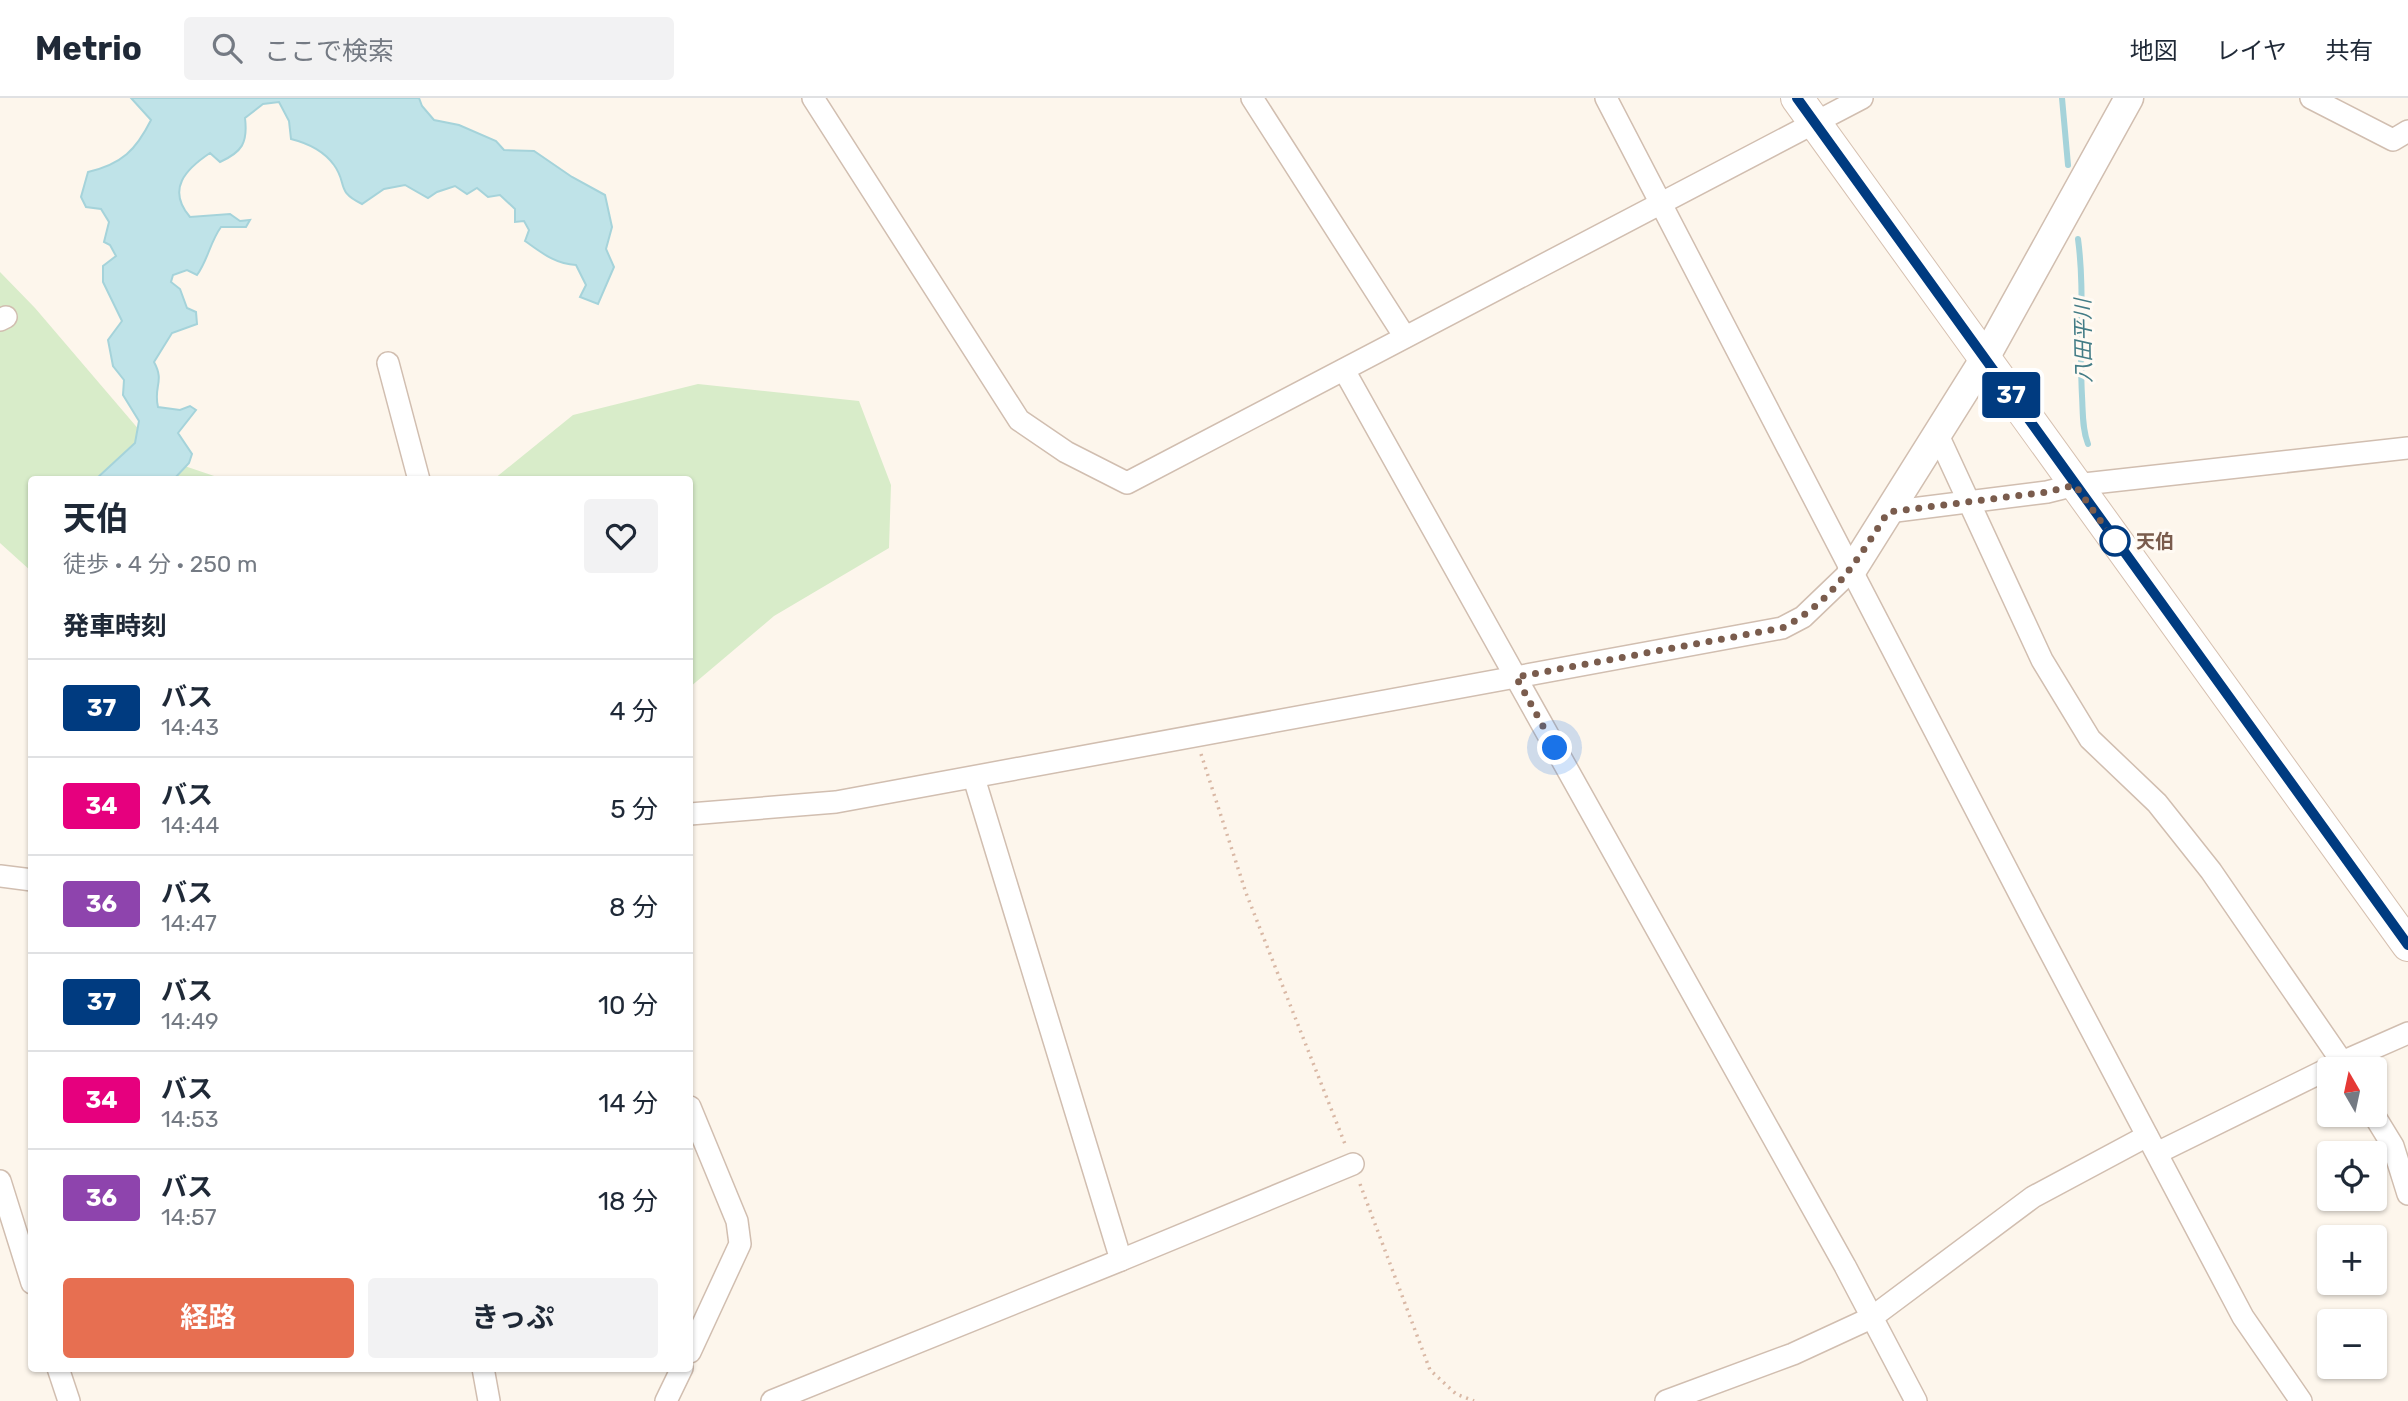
<!DOCTYPE html>
<html lang="ja">
<head>
<meta charset="utf-8">
<style>
	body { margin:0; font-family:Rubik,"Noto Sans JP",sans-serif; background:#f2f2f3; color:#1f2937; height:100vh; display:flex; flex-direction:column; font-size:26px; white-space:nowrap }
	* { box-sizing:border-box; margin:0 }
	p { font-size:23px; color:#747a83 }
	.icon { flex:none; width:38px; height:38px; fill:none; stroke:currentColor; stroke-width:2; stroke-linecap:round; stroke-linejoin:round }
	.map { position:relative; flex:1; overflow:hidden }
	.details { position:absolute; left:28px; top:378px; width:665px; height:896px; display:flex; flex-direction:column; background:#fff; border-radius:7px; box-shadow:0 2px 5px #0004 }
	.details>* { flex:none }
	.badge { padding:0 14px; border-radius:5px; font-size:24px; line-height:46px }
	.needle { width:46px; rotate:351deg }
	.fabs { position:absolute; left:2317px; top:959px; display:grid; gap:14px }
	.fabs a { display:grid; place-items:center; width:70px; height:70px; border-radius:7px; background:#fff; box-shadow:0 2px 5px #0004; font-size:35px }
	.you { position:absolute; width:35px; height:35px; margin:-18px; border:5px solid #fff; border-radius:50%; background:#1a73e8; box-shadow:0 0 0 10px #1a73e833 }
	.map>.badge { position:absolute; translate:-50% -50%; box-shadow:0 0 0 4px #fff }
	h2 { padding:0 35px; font-size:26px; line-height:63px }
	.round { display:grid; place-items:center; flex:none; width:74px; height:74px; border-radius:7px; background:#f2f2f3 }
	.summary { display:flex; align-items:center; justify-content:space-between; height:119px; padding:0 35px }
	h1 { font-size:33px; font-weight:700; line-height:52px }
	.primary-button { display:flex; gap:14px; margin-top:auto; padding:14px 35px }
	.primary-button a { flex:1; height:80px; border-radius:7px; background:#e76f51; color:#fff; font-size:28px; font-weight:700; line-height:80px; text-align:center }
	.primary-button a+a { background:#f2f2f3; color:#1f2937 }
	ul { padding:0; list-style:none }
	li { display:flex; align-items:center; gap:21px; height:98px; padding:0 35px; border-top:2px solid #e0e1e3 }
	li div { flex:1 }
	li b { display:block; font-size:26px }
	li em { font-style:normal }
	li .badge { min-width:77px; font-weight:700; text-align:center }
	header { display:flex; align-items:center; gap:42px; box-sizing:border-box; height:98px; padding:0 35px; background:#fff; border-bottom:2px solid #e0e1e3 }
	header strong { font-size:33px }
	nav { display:flex; gap:38px; margin-inline-start:auto; font-size:24px }
	.search { width:490px; height:63px; background:#f2f2f3; display:flex; align-items:center; gap:18px; box-sizing:border-box; padding:0 24px; border-radius:7px; color:#747a83; font-size:26px }
	.map>svg:first-child { display:block }
</style>
</head>
<body>
<header>
<strong>Metrio</strong>
<div class="search"><svg class="icon" aria-label="search" viewBox="0 0 24 24"><circle cx="10" cy="10" r="6"/><path d="M15 15l6 6"/></svg>ここで検索</div>
<nav><a>地図</a><a>レイヤ</a><a>共有</a></nav>
</header>
<div class="map">
<svg width="2408" height="1303" viewBox="0 0 2408 1303">
	<rect width="100%" height="100%" fill="#fdf6ec"/>
	<g fill="#d8ecc9">
		<polygon points="0,174 35,210 164,361 223,381 32,382 31,473 0,445"/>
		<polygon points="698,286 859,303 891,387 889,450 774,518 690,589 690,382 494,381 573,317"/>
	</g>
	<path fill="#bfe3e8" stroke="#a5d3da" stroke-width="2" d="M131,0H419L422,8L434,22L459,27L496,43L504,52L534,53L572,79L605,97L612,129L606,151L614,169L598,206L580,199L586,187L576,167C555,166 542,155 525,143L529,132L524,123L515,124V111L500,97L488,99L477,90L467,96L455,88L437,94L428,100L405,87L384,91L362,106C335,93 348,86 334,67C324,53 307,45 291,41L289,23L279,4L263,6L245,20C248,45 242,54 220,64L210,55C186,71 166,91 190,119L230,116L240,123L250,122L246,129H221C210,144 208,162 197,177L187,172L173,177L171,184L180,191L187,210L196,214L197,226L172,235L154,264C165,284 153,288 158,309L180,312L190,308L196,312L178,335L192,356L189,365L174,381H96L135,345L139,323L123,297L124,282L113,268L108,242L122,223L103,184V168L116,158L110,147L104,144L109,124L101,111L86,109L81,99L88,74C122,66 136,52 151,22Z"/>
	<g fill="none" stroke-linecap="round" stroke-linejoin="round">
		<g stroke="#a5d3da" stroke-width="6">
			<polyline points="2062,0 2068,67"/>
			<path d="M2078,141C2085,193 2079,245 2082,298C2083,314 2082,331 2088,346"/>
		</g>
		<g stroke="#d1beb0" stroke-width="24">
			<g id="minor">
				<polyline points="813,0 1019,322 1066,354 1127,385 1862,0"/>
				<polyline points="1252,0 1405,239"/>
				<polyline points="1606,0 2030,816 2243,1219 2301,1303"/>
				<polyline points="2311,0 2393,42 2408,33"/>
				<polyline points="0,222 6,219"/>
				<polyline points="388,265 419,382"/>
				<polyline points="1344,272 1845,1168 1916,1303"/>
				<polyline points="1937,335 2042,562 2090,641 2157,705 2211,773 2347,971"/>
				<polyline points="1888,414 2047,394 2075,387 2408,350"/>
				<polyline points="690,716 836,704 1782,530 1803,519 1852,472"/>
				<polyline points="0,778 32,782"/>
				<polyline points="690,1009 737,1123 740,1146 690,1254"/>
				<polyline points="2374,1017 2393,1048 2408,1096"/>
				<polyline points="2157,1055 2342,964 2408,935"/>
				<polyline points="0,1083 32,1185"/>
				<polyline points="1121,1162 1353,1066"/>
				<polyline points="58,1270 69,1303"/>
				<polyline points="483,1270 489,1303"/>
				<polyline points="666,1303 682,1270"/>
				<polyline points="772,1303 1121,1162 974,680"/>
				<polyline points="1666,1303 1793,1256 1871,1220 2033,1099 2147,1038"/>
			</g>
		</g>
		<g stroke="#d1beb0" stroke-width="31">
			<polyline id="tertiary" points="1852,472 1985,260 2129,0"/>
		</g>
		<g stroke="#d6c0b0" stroke-width="34">
			<polyline id="secondary" points="1797,0 2408,847"/>
		</g>
		<g stroke="#d9b8a5" stroke-width="3.5" stroke-dasharray="2 5" stroke-linecap="butt">
			<polyline points="1201,656 1246,795 1345,1046"/>
			<polyline points="1360,1086 1430,1272 1456,1296 1474,1303"/>
		</g>
		<use href="#minor" stroke="#fff" stroke-width="21"/>
		<use href="#tertiary" stroke="#fff" stroke-width="28"/>
		<use href="#secondary" stroke="#fff" stroke-width="32"/>
	</g>
	<g fill="none" stroke-linecap="round" stroke-linejoin="round">
		<g stroke="#fff" stroke-width="16">
			<polyline id="line" points="1797,0 2408,847"/>
		</g>
		<use href="#line" stroke="#003b80" stroke-width="10"/>
		<path stroke="#7a5c4d" stroke-width="7" stroke-dasharray="0 12.6" d="M1555,650L1516,579L1782,530C1832,505 1859,460 1888,414L2047,394L2075,387L2122,453L2115,443"/>
	</g>
	<circle fill="#fff" stroke="#003b80" stroke-width="3.5" cx="2115" cy="443" r="14"/>
	<g text-anchor="middle" dominant-baseline="central" stroke-width="6" stroke-linejoin="round" paint-order="stroke">
		<g font-size="19" font-weight="bold" fill="#7a5c4d" stroke="#fffaf3" text-anchor="start">
			<text x="2136" y="443">天伯</text>
		</g>
		<g font-size="21" font-style="italic" fill="#437c86" stroke="#fffaf3">
			<text transform="translate(2083 243) rotate(-91)">八田平川</text>
		</g>
	</g>
</svg>
<div class="fabs">
<a><svg class="needle" viewBox="-14 -14 28 28"><path d="M0-13l5 13h-10z" fill="#e53935"/><path d="M0 13l5-13h-10z" fill="#747a83"/></svg></a>
<a><svg class="icon" aria-label="locate" viewBox="0 0 24 24"><circle cx="12" cy="12" r="6"/><path d="M12 2v4M12 18v4M2 12h4M18 12h4"/></svg></a>
<a>+</a>
<a>−</a>
</div>
<div class="you" style="left:1555px;top:650px"></div>
<b class="badge" style="left:2011px;top:297px;background:#003b80;color:#fff">37</b>
<section class="details">
<div class="summary"><div><h1>天伯</h1><p>徒歩 · 4 分 · 250 m</p></div><a class="round"><svg class="icon" aria-label="heart" viewBox="0 0 24 24"><path d="M12 20l-8-8c-3-5 5-10 8-4 3-6 11-1 8 4z"/></svg></a></div>
<h2>発車時刻</h2>
<ul>
<li><span class="badge" style="background:#003b80;color:#fff">37</span><div><b>バス</b><p>14:43</p></div><em>4 分</em></li>
<li><span class="badge" style="background:#e6007e;color:#fff">34</span><div><b>バス</b><p>14:44</p></div><em>5 分</em></li>
<li><span class="badge" style="background:#8e44ad;color:#fff">36</span><div><b>バス</b><p>14:47</p></div><em>8 分</em></li>
<li><span class="badge" style="background:#003b80;color:#fff">37</span><div><b>バス</b><p>14:49</p></div><em>10 分</em></li>
<li><span class="badge" style="background:#e6007e;color:#fff">34</span><div><b>バス</b><p>14:53</p></div><em>14 分</em></li>
<li><span class="badge" style="background:#8e44ad;color:#fff">36</span><div><b>バス</b><p>14:57</p></div><em>18 分</em></li>
</ul>
<div class="primary-button"><a>経路</a><a>きっぷ</a></div>
</section>
</div>
</body>
</html>
